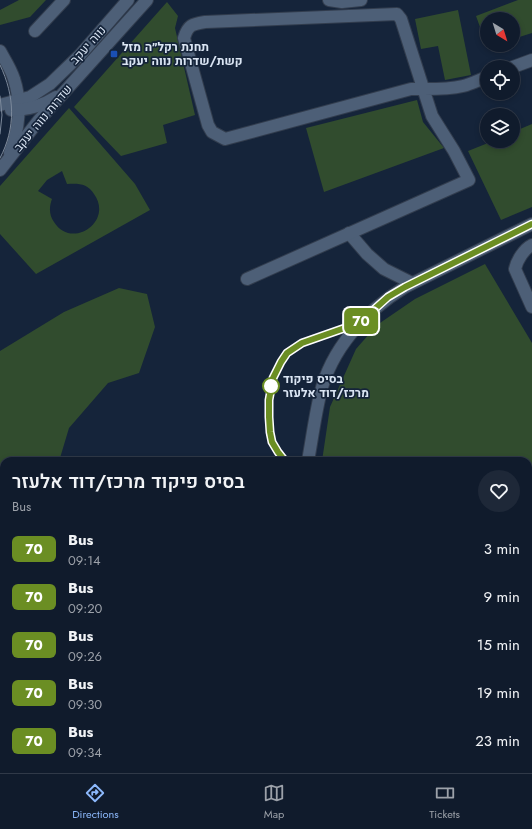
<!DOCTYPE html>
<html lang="en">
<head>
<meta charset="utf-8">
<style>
	body { margin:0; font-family:Jost,Heebo,sans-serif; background:#1e2838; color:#f1f3f6; height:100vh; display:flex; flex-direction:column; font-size:15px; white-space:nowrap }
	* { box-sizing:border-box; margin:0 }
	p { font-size:13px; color:#9ca1a9 }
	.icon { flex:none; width:22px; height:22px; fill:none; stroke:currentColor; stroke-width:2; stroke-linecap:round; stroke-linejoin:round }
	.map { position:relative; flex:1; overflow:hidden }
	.sheet { position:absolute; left:0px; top:457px; width:532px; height:316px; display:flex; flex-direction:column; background:#101b2c; border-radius:12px 12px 0 0; box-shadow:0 2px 6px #0003,0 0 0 1px #303948 }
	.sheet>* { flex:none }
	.badge { padding:0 8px; border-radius:6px; font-size:14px; line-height:26px }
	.needle { width:26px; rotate:142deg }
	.tools { position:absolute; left:480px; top:12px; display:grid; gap:8px }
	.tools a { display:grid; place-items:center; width:40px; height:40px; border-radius:50%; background:#101b2c; box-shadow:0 2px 6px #0003,0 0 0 1px #303948; font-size:20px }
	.map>.badge { position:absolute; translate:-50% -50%; box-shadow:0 0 0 2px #fff }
	.round { display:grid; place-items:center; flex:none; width:42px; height:42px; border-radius:21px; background:#1e2838 }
	.summary { display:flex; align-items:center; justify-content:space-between; height:68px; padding:0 12px }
	h1 { font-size:19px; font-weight:600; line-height:30px }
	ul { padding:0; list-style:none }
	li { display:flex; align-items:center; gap:12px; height:48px; padding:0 12px }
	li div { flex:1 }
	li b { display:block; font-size:15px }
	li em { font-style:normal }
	li .badge { min-width:44px; font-weight:700; text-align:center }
	.menu { display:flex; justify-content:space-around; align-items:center; height:56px; border-top:1px solid #303948; background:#101b2c; font-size:11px; color:#9ca1a9 }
	.menu a { display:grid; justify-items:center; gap:2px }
	.menu .active { color:#8db9fc }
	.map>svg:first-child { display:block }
</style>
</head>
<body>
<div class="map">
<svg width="532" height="773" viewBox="0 0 532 773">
	<rect width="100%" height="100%" fill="#15243a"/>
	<g fill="#314c2e" fill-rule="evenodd">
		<polygon points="19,0 46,0 30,17 0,25 0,10"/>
		<polygon points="518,0 532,0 532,33 513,39 513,19 487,19 487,45 498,45 488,49 476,16"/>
		<polygon points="167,2 178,16 175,28 195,115 163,125 167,143 121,156 74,107"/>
		<polygon points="458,10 471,75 445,80 438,46 421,49 415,19"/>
		<polygon points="417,100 423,122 444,148 324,192 306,128"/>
		<path d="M69,108L135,184L150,210L36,274L0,234V186ZM62,171L67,184C79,183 88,184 94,194C114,222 71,250 54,222C49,215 49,207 52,199L38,191L47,180Z"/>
		<polygon points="532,124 532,207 501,220 468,151 493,141 513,141 513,132"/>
		<polygon points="485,264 532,343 532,534 528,535 528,461 322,461 330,407 356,349 377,325 415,299"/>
		<polygon points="119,288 147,294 155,327 139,373 108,383 69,428 60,458 68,461 4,461 4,544 0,547 0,351 64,312"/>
		<polygon points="167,769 319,769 323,773 161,773"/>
		<polygon points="365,769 467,769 469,773 362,773"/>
	</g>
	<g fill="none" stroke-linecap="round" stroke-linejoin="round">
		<g stroke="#323d4e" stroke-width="14">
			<g id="minor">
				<polyline points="329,0 342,2 361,0"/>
				<polyline points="35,31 64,0"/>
				<path d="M0,51C5,60 11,69 14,79C22,103 19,130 10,153"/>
				<polyline points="513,67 532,60"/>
				<polyline points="0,105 30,97 50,84 80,55 128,0"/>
				<path d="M11,110C27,110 42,106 56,97"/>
				<polyline points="0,170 39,120 147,0"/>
				<polyline points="349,233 367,254 384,269 412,283"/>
				<path d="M532,245C524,249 517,260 515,269L532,307"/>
				<path d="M247,279L469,180L454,151L432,116L401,19L397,14L205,22C192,24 188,25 184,38L208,125L212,132L225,139L411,89C428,89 446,90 463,86C471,84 479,80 487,77"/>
				<path d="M308,461C312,439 315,416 320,395C331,348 366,311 405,287L532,224"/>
				<polyline points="478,769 480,773"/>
			</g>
		</g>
		<use href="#minor" stroke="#4d5f77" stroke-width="12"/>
		<g stroke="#7c899b" stroke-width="1">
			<path d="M0,65C15,96 16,128 0,158"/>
			<polyline points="0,96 2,115 0,134"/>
		</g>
	</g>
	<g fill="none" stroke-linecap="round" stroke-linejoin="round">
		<g stroke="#fff" stroke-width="9">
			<polyline id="line" points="285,461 278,452 272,442 270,432 269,417 269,400 273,378 281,362 287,353 302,343 359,323 388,297 405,287 532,224"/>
		</g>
		<use href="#line" stroke="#6b8e23" stroke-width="6"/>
	</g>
	<rect fill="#1a4fb4" stroke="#15243a" stroke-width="1.5" x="110" y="50" width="8" height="8" rx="2"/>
	<circle fill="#fff" stroke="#6b8e23" stroke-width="2" cx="271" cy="386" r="8"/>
	<g text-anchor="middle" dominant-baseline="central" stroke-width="3.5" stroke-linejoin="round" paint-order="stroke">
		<g font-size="12" fill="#dae5f3" stroke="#15243a">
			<text transform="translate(88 45) rotate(-48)">נווה יעקב</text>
			<text transform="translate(43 118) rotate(-50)">שדרות נווה יעקב</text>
		</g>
		<g font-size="12" font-weight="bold" fill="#dae5f3" stroke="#15243a" text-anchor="start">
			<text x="122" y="47">תחנת רקל״ה מזל<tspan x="122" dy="14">קשת/שדרות נווה יעקב</tspan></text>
		</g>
		<g font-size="12" font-weight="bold" fill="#dae5f3" stroke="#15243a" text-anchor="start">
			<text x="283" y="379">בסיס פיקוד<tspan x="283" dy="14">מרכז/דוד אלעזר</tspan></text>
		</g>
	</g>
</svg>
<div class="tools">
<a><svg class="needle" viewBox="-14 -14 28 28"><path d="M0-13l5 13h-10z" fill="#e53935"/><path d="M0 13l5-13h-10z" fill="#9ca1a9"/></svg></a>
<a><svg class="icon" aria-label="locate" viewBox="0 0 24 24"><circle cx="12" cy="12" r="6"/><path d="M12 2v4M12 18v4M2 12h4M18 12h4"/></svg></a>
<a><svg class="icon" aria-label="layers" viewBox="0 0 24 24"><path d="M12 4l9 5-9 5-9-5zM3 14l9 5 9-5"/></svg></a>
</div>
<b class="badge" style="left:361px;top:321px;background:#6b8e23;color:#fff">70</b>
<section class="sheet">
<div class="summary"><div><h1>בסיס פיקוד מרכז/דוד אלעזר</h1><p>Bus</p></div><a class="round"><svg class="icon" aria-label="heart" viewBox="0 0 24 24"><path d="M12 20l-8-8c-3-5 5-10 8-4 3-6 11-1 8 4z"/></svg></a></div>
<ul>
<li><span class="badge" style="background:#6b8e23;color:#fff">70</span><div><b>Bus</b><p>09:14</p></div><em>3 min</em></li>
<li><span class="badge" style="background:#6b8e23;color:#fff">70</span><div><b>Bus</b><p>09:20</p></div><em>9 min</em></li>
<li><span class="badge" style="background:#6b8e23;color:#fff">70</span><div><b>Bus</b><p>09:26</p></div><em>15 min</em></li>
<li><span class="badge" style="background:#6b8e23;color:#fff">70</span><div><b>Bus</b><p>09:30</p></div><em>19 min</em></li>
<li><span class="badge" style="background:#6b8e23;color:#fff">70</span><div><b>Bus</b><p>09:34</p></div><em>23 min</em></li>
</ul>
</section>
</div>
<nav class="menu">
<a class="active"><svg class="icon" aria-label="directions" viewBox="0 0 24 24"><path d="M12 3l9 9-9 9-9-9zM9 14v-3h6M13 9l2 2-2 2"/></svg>Directions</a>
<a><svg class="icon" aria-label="map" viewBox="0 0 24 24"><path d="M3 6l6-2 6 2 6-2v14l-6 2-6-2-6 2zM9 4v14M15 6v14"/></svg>Map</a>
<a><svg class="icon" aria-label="tickets" viewBox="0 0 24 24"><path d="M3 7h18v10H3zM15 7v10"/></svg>Tickets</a>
</nav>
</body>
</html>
